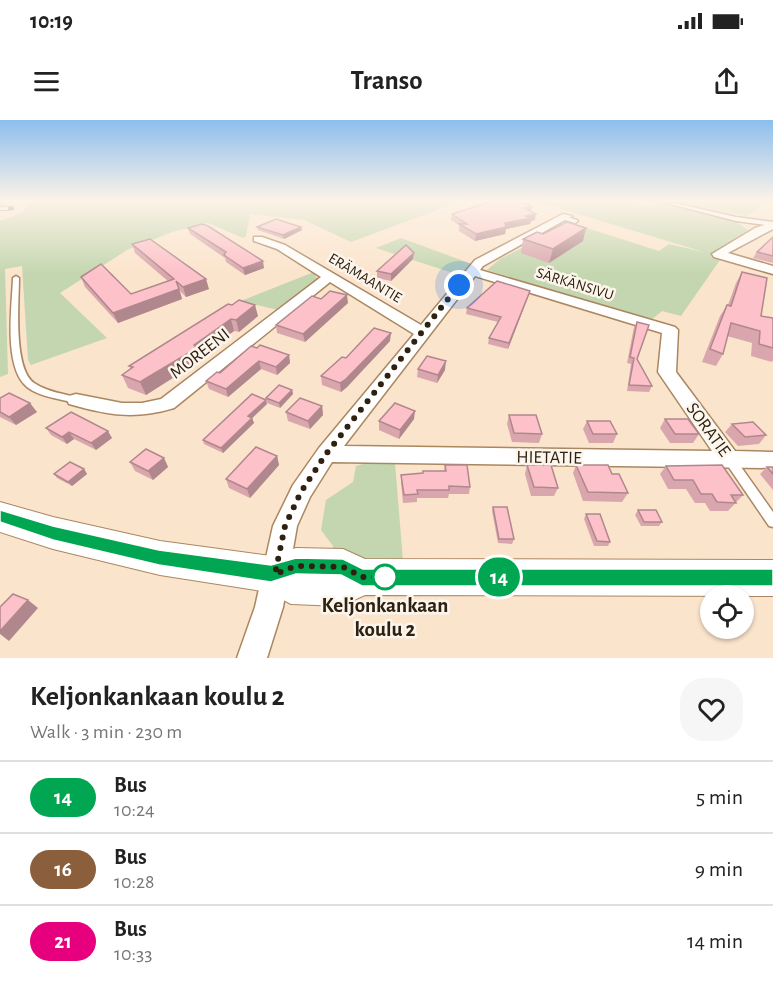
<!DOCTYPE html>
<html lang="en">
<head>
<meta charset="utf-8">
<style>
	body { margin:0; font-family:"Alegreya Sans",sans-serif; background:#f6f6f6; color:#222; height:100vh; display:flex; flex-direction:column; font-size:22px; white-space:nowrap }
	* { box-sizing:border-box; margin:0 }
	p { font-size:20px; color:#767676 }
	.icon { flex:none; width:33px; height:33px; fill:none; stroke:currentColor; stroke-width:2; stroke-linecap:round; stroke-linejoin:round }
	.map { position:relative; height:538px; overflow:hidden }
	.side { display:flex; flex-direction:column; background:#fff; flex:1 }
	.side>* { flex:none }
	.badge { padding:0 12px; border-radius:20px; font-size:21px; line-height:39px }
	.fabs { position:absolute; left:700px; top:465px; display:grid; gap:12px }
	.fabs a { display:grid; place-items:center; width:54px; height:54px; border-radius:50%; background:#fff; box-shadow:0 2px 4px #0004; font-size:30px }
	.you { position:absolute; width:30px; height:30px; margin:-15px; border:4px solid #fff; border-radius:50%; background:#1a73e8; box-shadow:0 0 0 9px #1a73e833 }
	.map>.badge { position:absolute; translate:-50% -50%; box-shadow:0 0 0 3px #fff }
	.round { display:grid; place-items:center; flex:none; width:63px; height:63px; border-radius:24px; background:#f6f6f6 }
	.head { display:flex; align-items:center; justify-content:space-between; height:102px; padding:0 30px }
	h1 { font-size:28px; font-weight:700; line-height:45px }
	ul { padding:0; list-style:none }
	li { display:flex; align-items:center; gap:18px; height:72px; padding:0 30px; border-top:2px solid #e0e0e0 }
	li div { flex:1 }
	li b { display:block; font-size:22px }
	li em { font-style:normal }
	li .badge { min-width:66px; font-weight:700; text-align:center }
	.status { display:flex; justify-content:space-between; align-items:center; height:42px; padding:0 30px; background:#fff; direction:ltr }
	.status svg { height:16px; fill:currentColor }
	header { display:flex; justify-content:space-between; align-items:center; height:78px; padding:0 30px; background:#fff; font-size:27px; font-weight:700 }
	.map>svg:first-child { display:block }
</style>
</head>
<body>
<div class="status"><b>10:19</b><svg viewBox="0 0 49 12"><path d="M0 12V9h3v3zM5 12V6h3v6zM10 12V3h3v9zM15 12V0h3v12zM26 1h20v11H26zM47 4h2v5h-2z"/></svg></div>
<header><svg class="icon" aria-label="menu" viewBox="0 0 24 24"><path d="M4 6h16M4 12h16M4 18h16"/></svg>Transo<svg class="icon" aria-label="share" viewBox="0 0 24 24"><path d="M12 15V3M7 8l5-5 5 5M5 13v7h14v-7"/></svg></header>
<div class="map">
<svg width="773" height="538" viewBox="0 0 773 538">
	<rect width="100%" height="100%" fill="#fbe4cc"/>
	<g fill="#c3d6af">
		<polygon points="34,80 464,80 351,122 304,100 250,94 246,116 243,118 208,103 172,112 127,130 60,173 107,218 31,245 28,240 22,146 5,149 8,254 0,257 0,101 21,93"/>
		<polygon points="532,80 617,80 651,88 660,82 735,101 748,110 711,134 722,137 681,196 662,191 650,201 487,150 500,139 571,103 659,131 669,124 704,132"/>
		<polygon points="665,80 773,80 773,84 765,83 747,96"/>
		<polygon points="401,118 472,144 459,155 376,128"/>
		<polygon points="314,152 318,161 278,190 241,181"/>
		<polygon points="370,342 395,343 403,441 332,438 333,426 321,410 326,380 353,362 356,346"/>
	</g>
	<g fill="none" stroke-linecap="round" stroke-linejoin="round">
		<g stroke="#aa8761" stroke-width="3">
			<g id="service">
				<polygon points="655,80 661,80 736,97 773,102 773,106 736,101"/>
				<polygon points="0,86 3,86 5,87 0,89"/>
				<polygon points="564,96 577,100 578,101 575,103 562,99 562,97"/>
				<path d="M16,156L19,158C19,182 13,248 34,263C47,272 65,274 79,278L81,280L79,282L76,283C60,279 40,277 27,267C3,247 12,186 13,158Z"/>
				<polygon points="730,336 734,337 773,392 773,407 769,406 726,343 725,340 726,337"/>
			</g>
		</g>
		<g stroke="#aa8761" stroke-width="3">
			<g id="minor">
				<path d="M563,94L572,96L483,146L480,150L675,207L678,210L676,252L735,331L773,332V348L332,342L310,377L297,406L283,487L267,538H237L255,487L273,406L293,365L319,328L414,214L330,162L174,288C134,300 108,295 69,284L67,280L69,276L76,274L122,283H142L161,279L321,157L277,129L254,121V117H262L285,125L421,205L475,140ZM475,156L662,213L658,252L712,331L344,326Z"/>
				<polygon points="773,102 773,109 728,133 773,146 773,154 714,137 712,134 755,108"/>
			</g>
		</g>
		<g stroke="#aa8761" stroke-width="2">
			<polygon id="secondary" points="0,382 53,397 160,421 271,436 296,428 343,429 365,439 773,440 773,476 365,475 341,486 291,484 268,472 160,455 53,429 0,412"/>
		</g>
		<use href="#service" fill="#fff" fill-rule="evenodd"/>
		<use href="#minor" fill="#fff" fill-rule="evenodd"/>
		<use href="#secondary" fill="#fff" fill-rule="evenodd"/>
		<g stroke="#554635" stroke-width="4.5">
			<polyline id="rail" points="0,89 12,88"/>
		</g>
		<use href="#rail" stroke="#fcf5ec" stroke-width="3" stroke-dasharray="8" stroke-linecap="butt"/>
	</g>
	<g fill="#d9a6ad">
		<polygon points="532,91 535,100 531,101 530,104 506,109 505,114 475,121 459,111 459,105 451,100 452,94"/>
		<polygon points="257,107 302,110 284,119 258,110"/>
		<polygon points="188,108 264,148 245,155 226,142 225,138 190,114"/>
		<polygon points="543,114 583,121 549,143 521,133 523,119"/>
		<polygon points="773,117 773,143 753,138 757,132"/>
		<polygon points="132,124 209,169 186,177 180,171 182,179 118,203 85,167 81,157 131,174 168,161 135,133"/>
		<polygon points="413,139 391,161 377,158 377,151"/>
		<polygon points="742,152 761,196 773,198 773,240 772,242 751,236 752,223 727,216 723,234 716,246 702,242 720,196 727,185 728,185 736,163"/>
		<polygon points="528,177 508,229 488,224 489,218 498,202 466,194 467,188"/>
		<polygon points="321,179 348,183 305,222 277,213 276,205"/>
		<polygon points="228,184 258,196 239,212 234,211 200,236 201,240 146,275 128,268 122,255 131,249 129,246"/>
		<polygon points="637,202 637,239 652,266 649,272 627,271 631,244 627,243 634,207"/>
		<polygon points="390,221 347,267 341,272 322,265 321,256 346,238"/>
		<polygon points="251,226 289,235 290,243 277,255 261,249 228,277 209,269 206,261 220,253"/>
		<polygon points="418,249 445,250 437,263 417,257"/>
		<polygon points="292,270 293,274 280,288 267,283 266,278"/>
		<polygon points="0,278 37,292 16,305 0,297"/>
		<polygon points="267,284 252,298 254,303 223,333 204,324 203,320"/>
		<polygon points="322,286 323,295 310,309 288,301 286,292"/>
		<polygon points="509,295 542,314 539,323 512,322 507,304"/>
		<polygon points="414,299 399,319 379,310 379,301"/>
		<polygon points="665,299 699,314 693,323 670,323 660,308"/>
		<polygon points="587,301 617,314 613,323 589,323 583,309"/>
		<polygon points="732,304 766,315 759,324 738,326 725,312"/>
		<polygon points="46,308 112,318 96,330 74,319 67,324 51,315"/>
		<polygon points="277,336 279,345 250,378 229,368 226,359"/>
		<polygon points="164,338 168,347 153,360 135,351 130,342"/>
		<polygon points="445,345 470,367 469,374 449,374 448,378 417,378 417,382 403,383 401,363 401,355 444,351"/>
		<polygon points="527,345 558,368 554,376 531,376 525,354"/>
		<polygon points="576,345 612,354 628,373 622,382 583,381 573,353"/>
		<polygon points="666,346 743,375 728,391 710,391 705,383 695,383 686,369 668,369 660,354"/>
		<polygon points="767,347 773,347 773,370 760,354"/>
		<polygon points="84,349 87,354 72,366 57,358 54,354"/>
		<polygon points="493,387 514,419 512,424 498,423 492,391"/>
		<polygon points="638,390 662,402 659,406 641,406 635,395"/>
		<polygon points="586,394 610,422 608,426 594,426 584,399"/>
	</g>
	<g fill="#b0878d">
		<polygon points="532,87 531,92 524,88"/>
		<polygon points="536,94 535,100 531,101 530,104 506,109 505,114 475,121 476,114 526,96"/>
		<polygon points="301,107 302,110 284,119 283,115"/>
		<polygon points="586,108 583,121 549,143 553,129"/>
		<polygon points="414,133 413,139 391,161 391,154"/>
		<polygon points="263,141 264,148 245,155 243,148"/>
		<polygon points="206,159 209,169 186,177 183,167"/>
		<polygon points="179,169 182,179 118,203 113,193"/>
		<polygon points="530,171 528,177 508,229 509,223"/>
		<polygon points="347,175 348,183 305,222 303,214"/>
		<polygon points="255,185 258,196 239,212 236,200"/>
		<polygon points="231,199 234,211 200,236 201,240 146,275 140,262"/>
		<polygon points="391,213 390,221 347,267 341,272 340,263"/>
		<polygon points="289,235 290,243 277,255 276,247"/>
		<polygon points="259,241 261,249 228,277 226,269"/>
		<polygon points="446,241 445,250 437,263 438,255"/>
		<polygon points="292,270 293,274 280,288 279,283"/>
		<polygon points="266,280 267,284 249,301 248,296"/>
		<polygon points="30,283 37,292 16,305 9,297"/>
		<polygon points="322,286 323,295 310,309 308,301"/>
		<polygon points="415,291 414,299 399,319 400,310"/>
		<polygon points="252,298 254,303 223,333 221,328"/>
		<polygon points="108,311 112,318 96,330 91,323"/>
		<polygon points="69,312 74,319 67,324 62,317"/>
		<polygon points="277,336 279,345 250,378 247,369"/>
		<polygon points="164,338 168,347 153,360 148,351"/>
		<polygon points="84,349 87,354 72,366 68,362"/>
		<polygon points="28,480 38,488 9,521 0,514 0,511"/>
	</g>
	<g fill="#fcc1c9" stroke="#b0878d" stroke-width="1.5">
		<polygon points="496,80 521,80 532,87 524,88 536,94 526,96 531,98 505,103 506,107 476,114 459,104 467,104 452,94"/>
		<polygon points="276,99 301,107 283,115 257,107"/>
		<polygon points="567,102 586,108 553,129 523,119 537,112 543,114"/>
		<polygon points="202,104 208,106 263,141 243,148 224,135 226,132 188,108"/>
		<polygon points="773,117 773,136 757,132"/>
		<polygon points="150,119 206,159 183,167 176,161 179,169 113,193 81,157 101,144 131,174 174,159 132,124"/>
		<polygon points="406,125 414,133 391,154 377,151"/>
		<polygon points="742,152 767,158 761,196 773,198 773,228 759,224 760,211 731,203 723,234 710,229 727,185 731,186"/>
		<polygon points="497,161 530,171 509,223 489,218 501,197 467,188"/>
		<polygon points="330,171 347,175 303,214 276,205 312,176 321,179"/>
		<polygon points="239,180 255,185 236,200 231,199 194,225 197,228 140,262 122,255 133,247 129,246 228,184 232,185"/>
		<polygon points="637,202 649,205 637,239 652,266 629,265 634,238 630,237"/>
		<polygon points="374,208 391,213 346,259 340,263 321,256 342,237 346,238"/>
		<polygon points="260,225 289,235 276,247 259,241 226,269 206,261 217,252 220,253 251,226 257,228"/>
		<polygon points="427,236 446,241 438,255 418,249"/>
		<polygon points="279,265 292,270 279,283 266,278"/>
		<polygon points="9,273 30,283 9,297 0,292 0,278"/>
		<polygon points="252,274 266,280 248,296 252,298 221,328 203,320"/>
		<polygon points="300,278 322,286 308,301 286,292"/>
		<polygon points="395,283 415,291 400,310 379,301"/>
		<polygon points="71,292 108,311 91,323 69,312 62,317 46,308"/>
		<polygon points="509,295 536,295 542,314 514,313"/>
		<polygon points="665,299 688,299 699,314 675,314"/>
		<polygon points="587,301 610,301 617,314 593,314"/>
		<polygon points="753,302 766,315 745,317 732,304"/>
		<polygon points="256,327 277,336 247,369 226,359"/>
		<polygon points="146,329 164,338 148,351 130,342"/>
		<polygon points="70,342 84,349 68,362 54,354"/>
		<polygon points="445,345 467,345 470,367 449,366 449,370 417,370 418,374 404,375 401,355 423,353 423,351 446,351"/>
		<polygon points="527,345 551,345 558,368 534,367"/>
		<polygon points="576,345 608,345 612,354 619,354 628,373 588,372"/>
		<polygon points="722,345 743,375 731,375 736,383 717,382 712,374 701,374 693,360 674,360 666,346"/>
		<polygon points="767,347 773,347 773,354"/>
		<polygon points="493,387 507,387 514,419 499,419"/>
		<polygon points="638,390 656,390 662,402 644,402"/>
		<polygon points="586,394 600,394 610,422 597,421"/>
		<polygon points="13,474 28,480 0,511 0,487"/>
	</g>
	<linearGradient id="sky" x2="0" y2="1"><stop stop-color="#8cbeee"/><stop offset="0.52" stop-color="#fdf3e8"/><stop offset="1" stop-color="#fdf3e8" stop-opacity="0"/></linearGradient>
	<rect width="773" height="155" fill="url(#sky)"/>
	<polygon fill="#00a651" stroke="#fff" stroke-width="1.5" points="0,390 53,406 159,430 271,445 296,438 343,439 363,449 773,449 773,466 362,466 341,455 296,454 271,462 159,445 53,420 0,402"/>
	<g fill="none" stroke-linecap="round" stroke-linejoin="round">
		<polyline stroke="#2e2111" stroke-width="6" stroke-dasharray="0 10.8" points="385,457 362,457 343,447 296,446 275,454 285,406 301,372 326,334 459,165"/>
	</g>
	<circle fill="#fff" stroke="#00a651" stroke-width="3" cx="385" cy="457" r="12"/>
	<g text-anchor="middle" dominant-baseline="central" stroke-width="5" stroke-linejoin="round" paint-order="stroke">
		<g font-size="15" fill="#2e2111" stroke="#fcf5ec">
			<text transform="translate(365 158) rotate(31)">ERÄMAANTIE</text>
			<text transform="translate(575 164) rotate(17)">SÄRKÄNSIVU</text>
		</g>
		<g font-size="18" fill="#2e2111" stroke="#fcf5ec">
			<text transform="translate(200 234) rotate(-38)">MOREENI</text>
			<text transform="translate(708 310) rotate(54)">SORATIE</text>
			<text transform="translate(549 338) rotate(1)">HIETATIE</text>
		</g>
		<g font-size="21" font-weight="bold" fill="#2e2111" stroke="#fcf5ec">
			<text x="385" y="485">Keljonkankaan<tspan x="385" dy="24">koulu 2</tspan></text>
		</g>
	</g>
</svg>
<div class="fabs">
<a><svg class="icon" aria-label="locate" viewBox="0 0 24 24"><circle cx="12" cy="12" r="6"/><path d="M12 2v4M12 18v4M2 12h4M18 12h4"/></svg></a>
</div>
<div class="you" style="left:459px;top:165px"></div>
<b class="badge" style="left:499px;top:457px;background:#00a651;color:#fff">14</b>
</div>
<section class="side">
<div class="head"><div><h1>Keljonkankaan koulu 2</h1><p>Walk · 3 min · 230 m</p></div><a class="round"><svg class="icon" aria-label="heart" viewBox="0 0 24 24"><path d="M12 20l-8-8c-3-5 5-10 8-4 3-6 11-1 8 4z"/></svg></a></div>
<ul>
<li><span class="badge" style="background:#00a651;color:#fff">14</span><div><b>Bus</b><p>10:24</p></div><em>5 min</em></li>
<li><span class="badge" style="background:#8b5e3c;color:#fff">16</span><div><b>Bus</b><p>10:28</p></div><em>9 min</em></li>
<li><span class="badge" style="background:#e6007e;color:#fff">21</span><div><b>Bus</b><p>10:33</p></div><em>14 min</em></li>
</ul>
</section>
</body>
</html>
